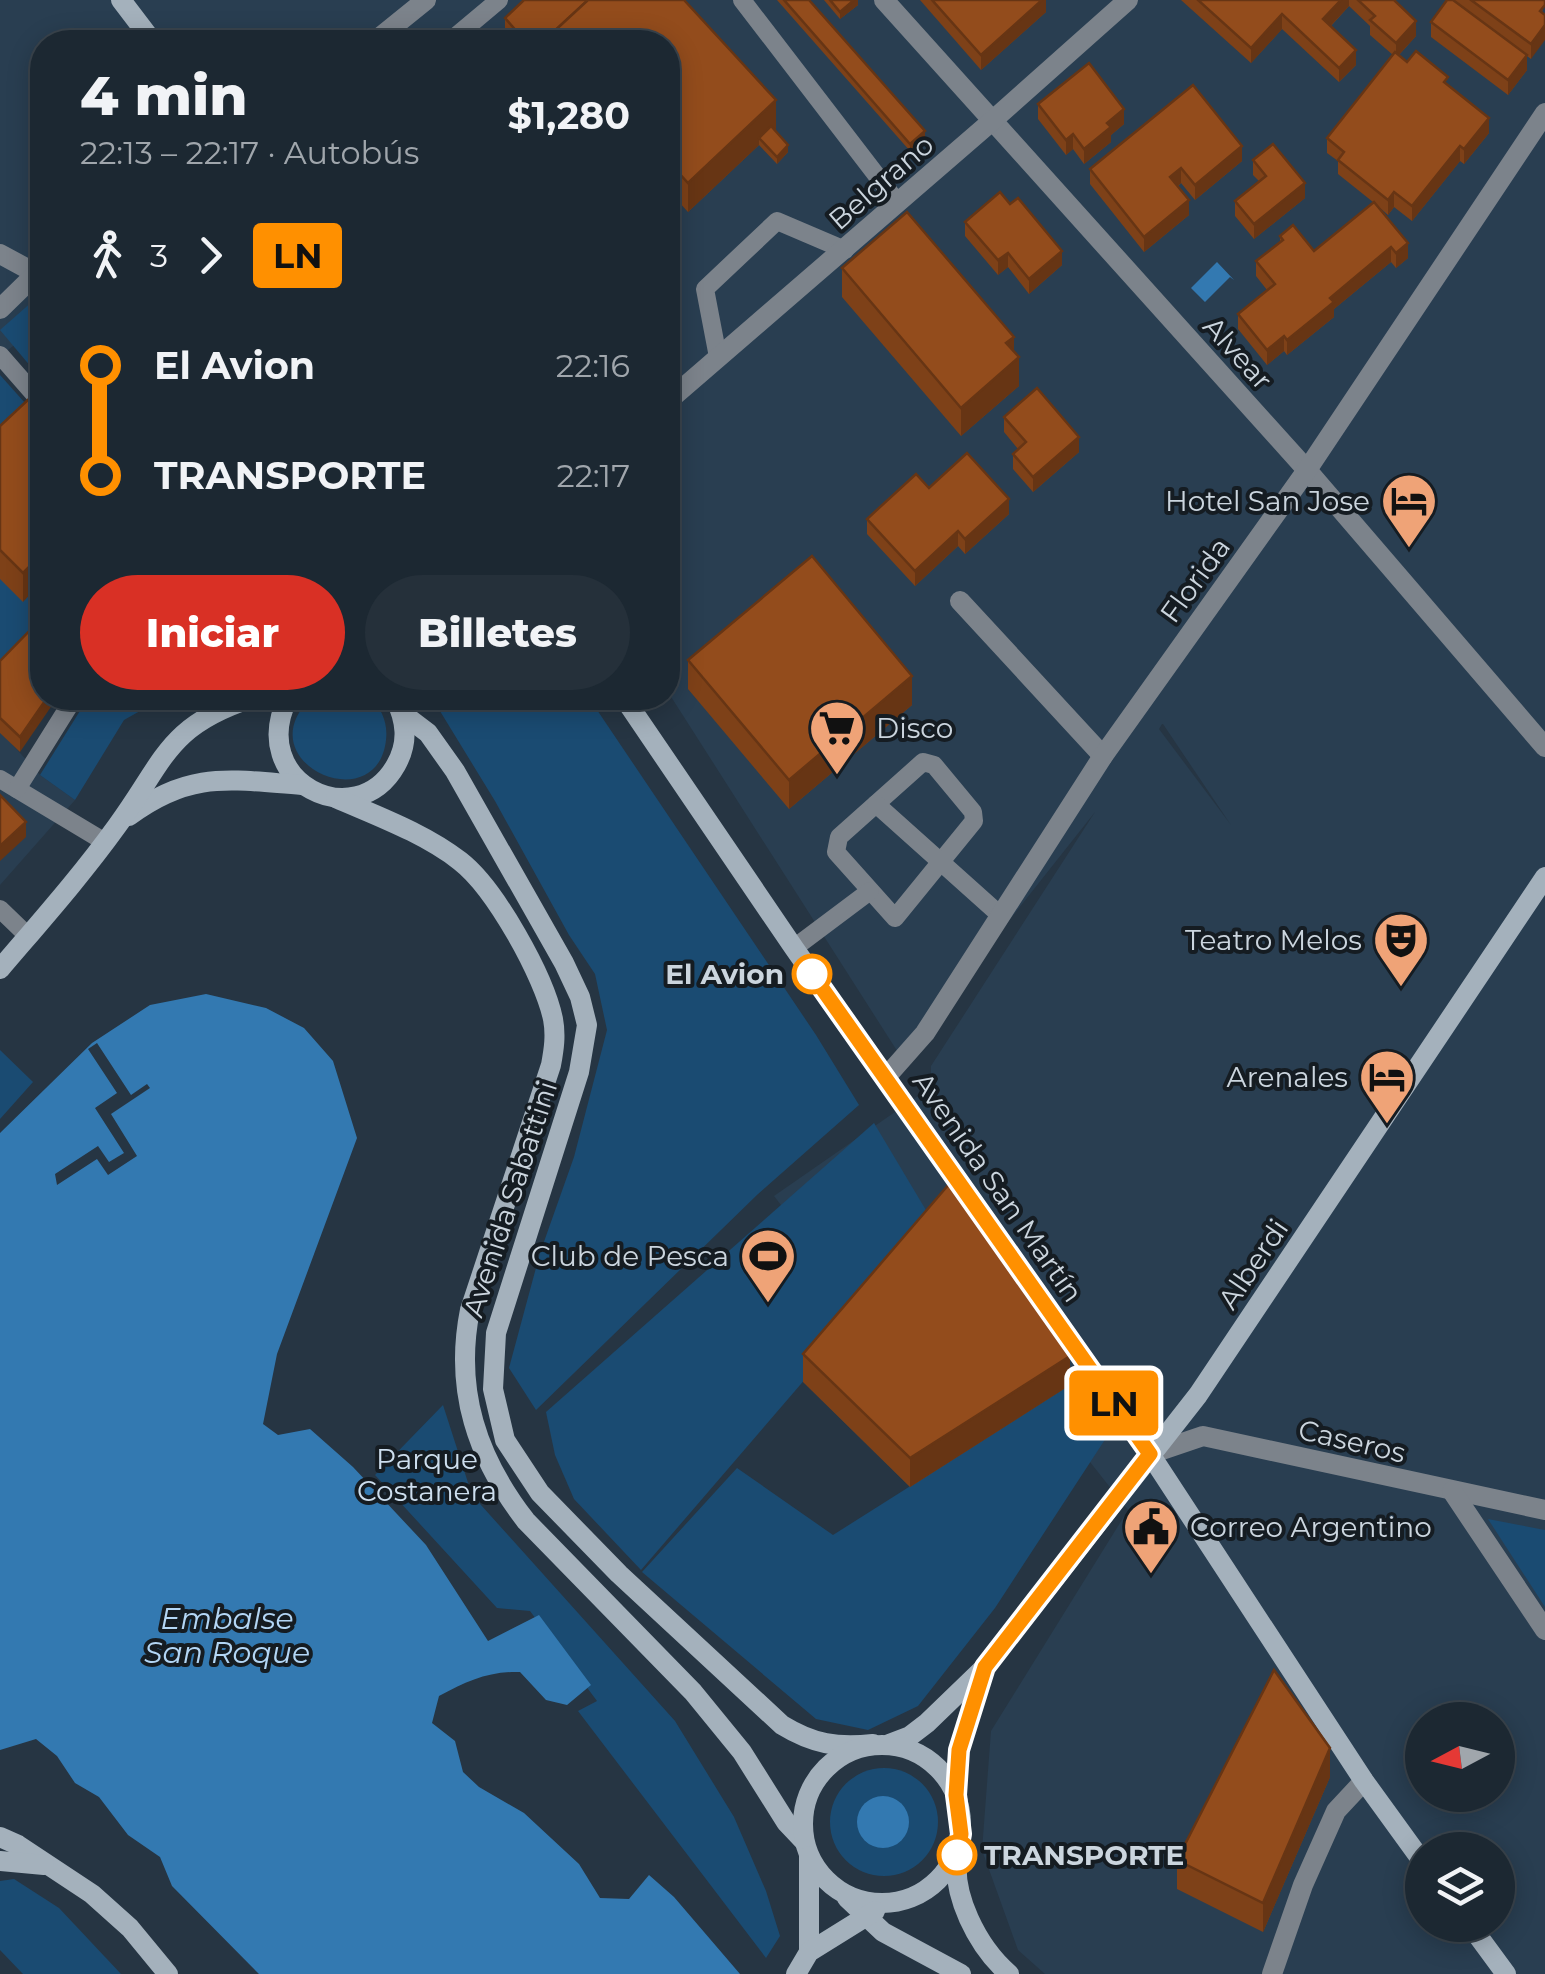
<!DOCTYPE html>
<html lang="es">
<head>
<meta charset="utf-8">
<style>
	body { margin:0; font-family:Montserrat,sans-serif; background:#25303a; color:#f1f3f6; height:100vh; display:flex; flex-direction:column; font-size:38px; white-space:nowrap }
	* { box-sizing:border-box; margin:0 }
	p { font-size:32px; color:#a0a6ac }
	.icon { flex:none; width:55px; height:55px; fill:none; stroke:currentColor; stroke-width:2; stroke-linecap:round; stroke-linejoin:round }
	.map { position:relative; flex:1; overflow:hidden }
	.sheet { position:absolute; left:30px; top:30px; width:650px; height:680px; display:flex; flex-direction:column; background:#1c2832; border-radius:40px; box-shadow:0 5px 25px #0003,0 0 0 2px #3a444d }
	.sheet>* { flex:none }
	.badge { padding:0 20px; border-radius:8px; font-size:35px; line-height:65px }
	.needle { width:65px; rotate:263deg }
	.controls { position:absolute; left:1405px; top:1702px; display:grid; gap:20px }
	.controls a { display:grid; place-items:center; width:110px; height:110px; border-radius:50%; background:#1c2832; box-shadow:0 5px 25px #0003,0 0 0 2px #3a444d; font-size:50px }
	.map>.badge { position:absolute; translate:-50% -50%; box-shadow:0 0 0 5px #fff }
	.legs { display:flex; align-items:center; gap:15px; height:110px; padding:0 50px; font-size:32px }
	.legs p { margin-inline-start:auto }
	.summary { display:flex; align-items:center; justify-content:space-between; height:170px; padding:0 50px }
	h1 { font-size:55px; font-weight:800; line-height:75px }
	.primary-button { display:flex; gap:20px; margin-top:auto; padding:20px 50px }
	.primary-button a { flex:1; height:115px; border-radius:60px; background:#d93025; color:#fff; font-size:40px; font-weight:800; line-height:115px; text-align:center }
	.primary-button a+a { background:#25303a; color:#f1f3f6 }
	ul { padding:0 50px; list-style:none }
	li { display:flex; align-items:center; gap:35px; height:110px; font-size:38px }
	li i { display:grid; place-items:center; width:15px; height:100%; margin:0 12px; background:currentColor }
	li i::after { content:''; width:25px; height:25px; margin:-12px; border:8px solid; border-radius:50%; background:#1c2832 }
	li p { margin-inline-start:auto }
	li:first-child i { background:linear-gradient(#0000 50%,currentColor 0) }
	li:last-child i { background:linear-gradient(currentColor 50%,#0000 0) }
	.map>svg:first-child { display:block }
</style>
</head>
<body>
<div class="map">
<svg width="1545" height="1974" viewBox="0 0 1545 1974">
	<rect width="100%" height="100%" fill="#263543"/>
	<g fill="#293e51" fill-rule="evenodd">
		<path d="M0,0H1545V1974H1045L1018,1950L982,1850L991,1731L1128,1510L1090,1462L1070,1386L910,1487L803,1382L864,1312L774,1196L931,1087V1066L1095,812L901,1057L668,692V42H42V324L0,356ZM1162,724H1163L1231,825L1159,729ZM1422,1720H1498V1795H1422ZM1422,1850H1498V1925H1422Z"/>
		<polygon points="0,731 40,775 75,800 0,885"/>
	</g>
	<g fill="#1a4b72">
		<polygon points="42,293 42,380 0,330"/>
		<polygon points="0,375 42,422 42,622 0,662"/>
		<polygon points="88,698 163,698 124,720 75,800 40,775"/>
		<path d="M311,698H370C382,709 388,723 386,740C377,821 245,762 311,698Z"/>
		<polygon points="432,698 589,698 816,1035 859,1105 758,1194 536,1410 509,1368 540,1253 574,1157 607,1030 595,974 569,935 495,801"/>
		<polygon points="0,1050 33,1082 0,1119"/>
		<polygon points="874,1123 936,1227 641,1570 574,1499 555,1455 546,1412"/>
		<polygon points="1070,1385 1106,1438 995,1608 918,1706 868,1730 816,1719 642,1572 737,1468 833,1535"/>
		<polygon points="443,1405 472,1495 675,1721 734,1817 766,1891 780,1936 766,1958 578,1711 597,1701 530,1611 497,1608 375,1475"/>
		<polygon points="1488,1519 1545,1530 1545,1607"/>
		<circle cx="884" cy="1822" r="54"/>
		<polygon points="14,1879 59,1908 121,1974 23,1974 0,1950 0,1881"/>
	</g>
	<g fill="#3379b1">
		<polygon points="1217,262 1234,280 1230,277 1205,302 1191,288"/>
		<path d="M206,994L266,1008L304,1028L333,1061L357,1138L277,1354L263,1424L278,1435L310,1429L353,1467L426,1545L488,1641L539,1615L591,1685L567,1705L546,1700L520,1672C489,1671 467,1681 439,1696L432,1723L455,1741L463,1772L479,1787L524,1813L579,1864L600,1898L629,1899L649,1875L674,1897L740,1974H259L172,1886L160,1857L128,1835L99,1797L75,1783L57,1756L36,1739L0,1750V1133L92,1043L150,1005Z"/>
		<circle cx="883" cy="1822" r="26"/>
	</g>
	<polygon fill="#263543" points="97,1043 131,1095 147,1084 150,1088 111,1114 137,1156 108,1175 97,1159 57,1185 55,1174 98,1146 109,1162 124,1153 95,1108 117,1093 88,1049"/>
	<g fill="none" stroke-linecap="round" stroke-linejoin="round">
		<g stroke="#7c838b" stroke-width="18">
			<polyline points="742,0 897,202"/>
			<polyline points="449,42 499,0"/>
			<polyline points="0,355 42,403"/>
			<polyline points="718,357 705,289 777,221 845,250"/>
			<polygon points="923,762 934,765 973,812 974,821 895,918 836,852 839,837"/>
			<polyline points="0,779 105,842"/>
			<polyline points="17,789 74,698"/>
			<polyline points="876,804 1000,915"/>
			<polyline points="0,909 28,936"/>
			<polyline points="794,948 870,891"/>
		</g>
		<g stroke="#7c838b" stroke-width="20">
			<polyline points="884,0 1307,470 1545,747"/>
			<polyline points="374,42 426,0"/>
			<polyline points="0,254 37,274"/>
			<polyline points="668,401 992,121 1128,0"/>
			<polyline points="960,601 1103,756"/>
			<polyline points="887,1076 925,1033 1103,756 1307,470 1545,113"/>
			<polyline points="1150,1454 1203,1436 1545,1510"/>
			<polyline points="1452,1491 1545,1630"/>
			<polyline points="1272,1974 1303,1885 1336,1811 1364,1781"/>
		</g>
		<polyline stroke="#7c838b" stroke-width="20" points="0,309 42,268"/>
		<g stroke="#a4b1bc" stroke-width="20">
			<polyline points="121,0 153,42"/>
			<path d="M288,698C246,782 356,836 396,765C409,742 406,721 395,698"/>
			<polyline points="624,698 794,948 1150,1454 1364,1781 1422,1861"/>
			<path d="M403,714L428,733L455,771L564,963L580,997L587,1025L579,1072L496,1333L493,1389L505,1440L540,1493L619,1574L782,1725C813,1744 837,1748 873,1744"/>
			<path d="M336,798C377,816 424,833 460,861C495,888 544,976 553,1019C556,1035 554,1049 551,1065L470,1310C454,1390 477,1458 526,1521L693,1692L742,1752L786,1822L804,1841"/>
			<path d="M129,816C191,770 230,780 302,785"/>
			<path d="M0,969C40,922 81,876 117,826C165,761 166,726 252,698"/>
			<polyline points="889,1744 910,1736 927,1723 985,1667 1198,1395 1545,877"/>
			<circle cx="882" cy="1824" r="79"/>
			<polyline points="956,1795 959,1749 983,1674"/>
			<polyline points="0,1837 18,1845 92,1894 130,1928 168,1974"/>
			<path d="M958,1852C950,1894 978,1947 1009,1974"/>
			<polyline points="809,1856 809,1952"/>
			<polyline points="0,1861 44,1865"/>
			<polyline points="847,1898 883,1932 961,1974"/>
			<polyline points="1470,1925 1506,1974"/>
			<polyline points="796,1974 809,1952 875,1911"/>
		</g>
	</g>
	<g fill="#7e4118">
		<polygon points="524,0 684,0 776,100 776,129 775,130 788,145 788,152 777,164 759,145 688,212 668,190 668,42 507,42 505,40 505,18"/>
		<polygon points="777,0 809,0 925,139 910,151"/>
		<polygon points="824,0 858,0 858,5 840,19"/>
		<polygon points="920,0 1046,0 1046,12 981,70"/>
		<polygon points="1181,0 1394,0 1416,36 1399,55 1407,62 1448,85 1489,133 1464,164 1460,161 1412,221 1394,207 1388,215 1379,207 1408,258 1396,268 1391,262 1334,309 1334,317 1287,355 1284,351 1267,365 1238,329 1238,314 1267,290 1256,276 1256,261 1280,242 1280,236 1314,251 1373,202 1338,174 1338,161 1327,153 1327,138 1393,55 1370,35 1370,26 1349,6 1331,26 1356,65 1339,82 1282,29 1251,63"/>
		<polygon points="1447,0 1545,0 1531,59 1527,56 1527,70 1508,95 1431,37 1431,22"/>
		<polygon points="1038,104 1124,124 1111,135 1111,142 1084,164 1073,149 1066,155 1038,119"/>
		<polygon points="1253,160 1305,198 1254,239 1235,216 1235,201 1259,181 1253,175"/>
		<polygon points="1242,161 1195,200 1181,183 1178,186 1189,215 1144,252 1090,184 1090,169"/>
		<polygon points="965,222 1062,265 1029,294 1008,267 998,275 965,236"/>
		<polygon points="842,268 1014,351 1019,386 961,436 842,297"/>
		<polygon points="31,397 23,602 0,579 0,426"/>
		<polygon points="1004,417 1079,452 1033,492 1013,469 1013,454 1018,449 1004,432"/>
		<polygon points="929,488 1009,514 965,554 958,546 915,586 867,534 867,519"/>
		<polygon points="42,618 20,752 0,733 0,661"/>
		<polygon points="688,660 912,705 789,809 688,689"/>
		<polygon points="803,1354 1070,1385 910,1487 803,1382"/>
		<polygon points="1330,1777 1263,1932 1177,1889 1177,1860"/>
	</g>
	<g fill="#673514">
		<polygon points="854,0 858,0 858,5 840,19 840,12"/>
		<polygon points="1042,0 1046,0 1046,12 981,70 981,55"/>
		<polygon points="1341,0 1349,0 1349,6 1323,34 1323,19"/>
		<polygon points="1282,14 1282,29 1251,63 1251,48"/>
		<polygon points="1416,21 1416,36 1396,58 1396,43"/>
		<polygon points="1545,25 1545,40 1531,59 1531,44"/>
		<polygon points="1356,50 1356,65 1339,82 1339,68"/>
		<polygon points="1527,55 1527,70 1508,95 1508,80"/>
		<polygon points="776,100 776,129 763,142 759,138 759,145 688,212 688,183"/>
		<polygon points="1124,109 1124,124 1111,135 1111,142 1084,164 1084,149 1107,123"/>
		<polygon points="1489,118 1489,133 1464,164 1464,149"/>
		<polygon points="925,131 925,139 910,151 910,144"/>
		<polygon points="1073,134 1073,149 1066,155 1066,140"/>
		<polygon points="788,145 788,152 777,164 777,157"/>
		<polygon points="1242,146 1242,161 1195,200 1195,185"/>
		<polygon points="1460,146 1460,161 1412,221 1412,206"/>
		<polygon points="1181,168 1181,183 1170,192 1170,177"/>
		<polygon points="1305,183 1305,198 1254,239 1254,224"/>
		<polygon points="1394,192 1394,207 1388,215 1388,200"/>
		<polygon points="1189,200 1189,215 1144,252 1144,237"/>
		<polygon points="1408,243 1408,258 1396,268 1396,253"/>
		<polygon points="1391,247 1391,262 1334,309 1334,317 1287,355 1287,340 1330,298"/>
		<polygon points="1062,251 1062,265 1029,294 1029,279"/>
		<polygon points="1008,253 1008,267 998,275 998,260"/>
		<polygon points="1284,336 1284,351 1267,365 1267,350"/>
		<polygon points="1014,337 1014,362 1019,357 1019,386 961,436 961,408 1006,343"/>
		<polygon points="1079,437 1079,452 1033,492 1033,477"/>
		<polygon points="1009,499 1009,514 965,554 965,539"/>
		<polygon points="958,531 958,546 915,586 915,571"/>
		<polygon points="42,554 42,582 23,602 23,573"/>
		<polygon points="912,676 912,705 789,809 789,780"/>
		<polygon points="47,698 57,698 20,752 20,737"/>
		<polygon points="26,822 26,837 0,861 0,846"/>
		<polygon points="1070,1356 1070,1385 910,1487 910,1458"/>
		<polygon points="1330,1748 1330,1777 1263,1932 1263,1903"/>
	</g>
	<g fill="#934c1c" stroke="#673514" stroke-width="2.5">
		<polygon points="524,0 588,0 549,36 549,42 526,42 505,18"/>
		<polygon points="588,0 684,0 776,100 688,183 668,161 668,42 555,42 549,36"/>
		<polygon points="784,0 809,0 925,131 910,144"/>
		<polygon points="830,0 854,0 840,12"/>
		<polygon points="932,0 1042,0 981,55"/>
		<polygon points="1198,0 1341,0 1323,19 1356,50 1339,68 1282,14 1251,48"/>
		<polygon points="1358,0 1394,0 1416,21 1396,43 1370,20 1375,16"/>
		<polygon points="1447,0 1453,0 1527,55 1508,80 1431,22"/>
		<polygon points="1471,0 1545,0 1545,5 1540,11 1545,15 1545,25 1531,44"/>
		<polygon points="1416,51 1448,77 1444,82 1489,118 1464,149 1460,146 1412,206 1394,192 1388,200 1338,160 1344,152 1327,138 1395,52 1407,62"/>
		<polygon points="1089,63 1124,109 1107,123 1111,127 1084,149 1073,134 1066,140 1038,104"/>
		<polygon points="1193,85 1242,146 1195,185 1181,168 1170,177 1189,200 1144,237 1090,169"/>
		<polygon points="771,126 788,145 777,157 759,138"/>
		<polygon points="1273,144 1305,183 1254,224 1235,201 1266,176 1253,160"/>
		<polygon points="1000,192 1010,204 1018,198 1062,251 1029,279 1008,253 998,260 965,222"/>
		<polygon points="1374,202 1408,243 1396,253 1391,247 1330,298 1334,302 1287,340 1284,336 1267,350 1238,314 1275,284 1256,261 1283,240 1280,236 1293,225 1314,251"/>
		<polygon points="907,212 1014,337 1006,343 1019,357 961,408 842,268"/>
		<polygon points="1037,388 1079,437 1033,477 1013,454 1026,442 1004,417"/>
		<polygon points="31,397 42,408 42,554 23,573 0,550 0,426"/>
		<polygon points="967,453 1009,499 965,539 958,531 915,571 867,519 916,474 929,488"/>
		<polygon points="812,556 912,676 789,780 688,660"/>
		<polygon points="42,618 42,698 47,698 20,737 0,718 0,661"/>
		<polygon points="0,795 26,822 0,846"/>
		<polygon points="950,1183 1070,1356 910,1458 803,1354"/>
		<polygon points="1274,1670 1330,1748 1263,1903 1177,1860"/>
	</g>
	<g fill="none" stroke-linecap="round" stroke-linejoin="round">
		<g stroke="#fff" stroke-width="22">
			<polyline id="line-1" points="812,974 1150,1454 985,1667 959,1750 956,1795 961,1834 957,1855"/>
		</g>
		<use href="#line-1" stroke="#ff9000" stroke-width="15"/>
	</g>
	<defs>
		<g id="hotel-pin" transform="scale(2.875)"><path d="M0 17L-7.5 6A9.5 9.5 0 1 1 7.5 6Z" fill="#efa377" stroke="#151c22"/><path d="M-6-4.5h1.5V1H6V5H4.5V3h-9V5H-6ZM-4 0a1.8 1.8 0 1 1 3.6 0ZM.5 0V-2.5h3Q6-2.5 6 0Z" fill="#111"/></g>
		<g id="supermarket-pin" transform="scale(2.875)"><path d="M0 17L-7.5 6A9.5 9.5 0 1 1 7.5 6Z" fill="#efa377" stroke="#151c22"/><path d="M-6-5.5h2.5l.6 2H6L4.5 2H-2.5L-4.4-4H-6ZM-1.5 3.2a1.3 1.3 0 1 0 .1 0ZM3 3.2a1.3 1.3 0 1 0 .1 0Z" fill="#111"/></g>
		<g id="theatre-pin" transform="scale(2.875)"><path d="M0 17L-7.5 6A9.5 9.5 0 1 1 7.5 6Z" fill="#efa377" stroke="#151c22"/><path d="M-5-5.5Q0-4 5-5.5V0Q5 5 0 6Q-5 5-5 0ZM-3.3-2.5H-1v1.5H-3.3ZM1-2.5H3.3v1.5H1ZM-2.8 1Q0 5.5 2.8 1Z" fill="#111"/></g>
		<g id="stadium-pin" transform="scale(2.875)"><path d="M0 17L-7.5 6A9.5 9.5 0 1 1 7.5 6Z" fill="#efa377" stroke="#151c22"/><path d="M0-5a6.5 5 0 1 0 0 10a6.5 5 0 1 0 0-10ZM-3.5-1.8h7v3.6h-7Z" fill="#111"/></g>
		<g id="civic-pin" transform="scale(2.875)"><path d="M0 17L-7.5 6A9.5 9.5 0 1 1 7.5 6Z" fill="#efa377" stroke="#151c22"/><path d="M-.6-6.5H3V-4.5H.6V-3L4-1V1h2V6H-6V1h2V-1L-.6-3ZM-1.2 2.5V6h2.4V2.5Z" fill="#111"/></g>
	</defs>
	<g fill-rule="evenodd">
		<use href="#hotel-pin" x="1409" y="501"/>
		<use href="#supermarket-pin" x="837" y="728"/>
		<use href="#theatre-pin" x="1401" y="940"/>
		<use href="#hotel-pin" x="1387" y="1077"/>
		<use href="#stadium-pin" x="768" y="1256"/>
		<use href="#civic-pin" x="1151" y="1527"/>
	</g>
	<g fill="#fff" stroke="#ff9000" stroke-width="5">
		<circle cx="812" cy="974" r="18"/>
		<circle cx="957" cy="1855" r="18"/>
	</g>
	<g text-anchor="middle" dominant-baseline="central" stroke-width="8" stroke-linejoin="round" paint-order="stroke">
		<g font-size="28" fill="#cbd5de" stroke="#151c22">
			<text transform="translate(881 182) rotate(-41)">Belgrano</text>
			<text transform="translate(1238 353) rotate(48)">Alvear</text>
			<text transform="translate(1195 580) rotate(-54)">Florida</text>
			<text transform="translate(998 1187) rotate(55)">Avenida San Martín</text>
			<text transform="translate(510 1199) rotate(-72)">Avenida Sabattini</text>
			<text transform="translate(1253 1264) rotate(-56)">Alberdi</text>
			<text transform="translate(1352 1441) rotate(13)">Caseros</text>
		</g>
		<g font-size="28" fill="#cbd5de" stroke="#151c22" text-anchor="end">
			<text x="1370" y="501">Hotel San Jose</text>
			<text x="876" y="728" text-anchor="start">Disco</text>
			<text x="1362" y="940">Teatro Melos</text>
			<text x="1348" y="1077">Arenales</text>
			<text x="729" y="1256">Club de Pesca</text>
			<text x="1190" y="1527" text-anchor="start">Correo Argentino</text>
		</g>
		<g font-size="28" font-weight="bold" fill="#cbd5de" stroke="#151c22" text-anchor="end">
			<text x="784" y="974">El Avion</text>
			<text x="984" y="1855" text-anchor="start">TRANSPORTE</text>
		</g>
		<g font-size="28" fill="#cddeee" stroke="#151c22">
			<text x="427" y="1459">Parque<tspan x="427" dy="32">Costanera</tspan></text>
		</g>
		<g font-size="30" font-style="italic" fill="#b3d6f5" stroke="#151c22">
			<text x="227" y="1618">Embalse<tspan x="227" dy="34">San Roque</tspan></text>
		</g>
	</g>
</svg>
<div class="controls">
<a><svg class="needle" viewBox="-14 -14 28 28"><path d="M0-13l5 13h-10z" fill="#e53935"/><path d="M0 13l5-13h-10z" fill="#a0a6ac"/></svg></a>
<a><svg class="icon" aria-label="layers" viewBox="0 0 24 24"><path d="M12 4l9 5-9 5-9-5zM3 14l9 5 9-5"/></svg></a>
</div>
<b class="badge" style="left:1114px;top:1403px;background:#ff9000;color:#111">LN</b>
<section class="sheet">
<div class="summary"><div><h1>4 min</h1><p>22:13 – 22:17 · Autobús</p></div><b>$1,280</b></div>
<div class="legs"><svg class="icon" aria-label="walk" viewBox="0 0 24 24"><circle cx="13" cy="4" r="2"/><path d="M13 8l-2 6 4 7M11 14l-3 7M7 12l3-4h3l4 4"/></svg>3<svg class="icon" aria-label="forward" viewBox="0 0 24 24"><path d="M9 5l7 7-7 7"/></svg><b class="badge" style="background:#ff9000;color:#111">LN</b></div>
<ul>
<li><i style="color:#ff9000"></i><b>El Avion</b><p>22:16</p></li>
<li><i style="color:#ff9000"></i><b>TRANSPORTE</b><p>22:17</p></li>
</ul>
<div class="primary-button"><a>Iniciar</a><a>Billetes</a></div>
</section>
</div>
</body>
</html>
